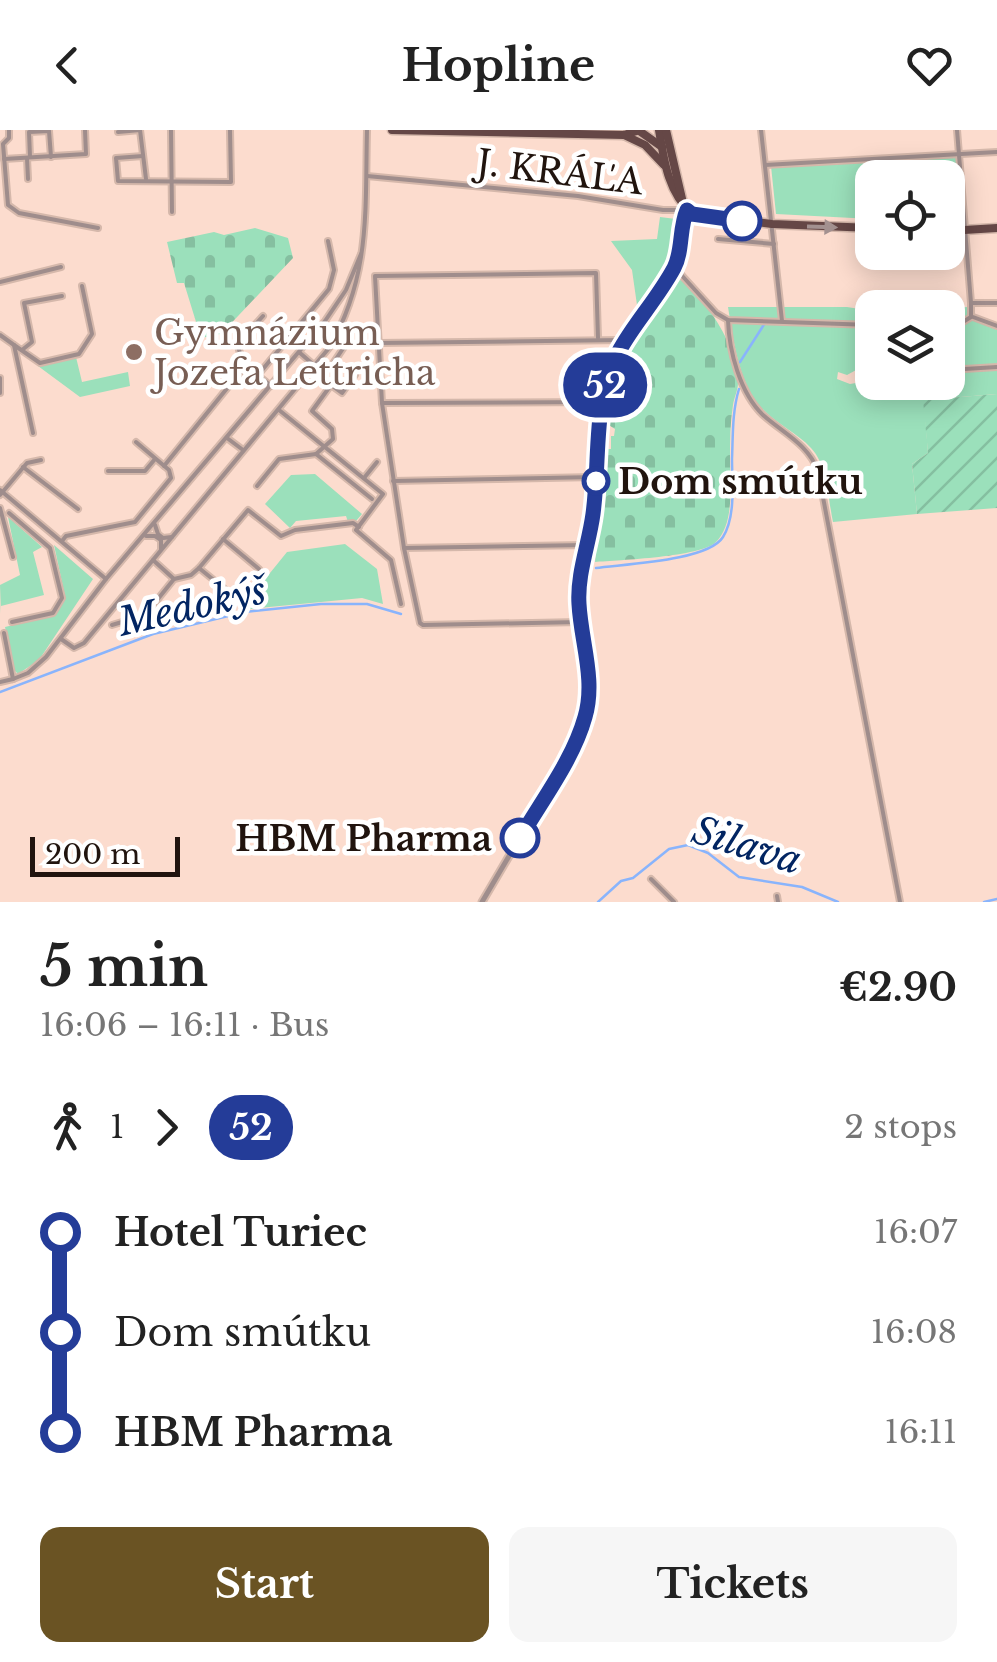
<!DOCTYPE html>
<html lang="en">
<head>
<meta charset="utf-8">
<style>
	body { margin:0; font-family:"Libre Baskerville",serif; background:#f6f6f6; color:#222; height:100vh; display:flex; flex-direction:column; font-size:38px; white-space:nowrap }
	* { box-sizing:border-box; margin:0 }
	p { font-size:32px; color:#767676 }
	.icon { flex:none; width:55px; height:55px; fill:none; stroke:currentColor; stroke-width:2; stroke-linecap:round; stroke-linejoin:round }
	.map { position:relative; height:772px; overflow:hidden }
	.sheet { display:flex; flex-direction:column; background:#fff; flex:1 }
	.sheet>* { flex:none }
	.badge { padding:0 20px; border-radius:32px; font-size:35px; line-height:65px }
	.buttons { position:absolute; left:855px; top:30px; display:grid; gap:20px }
	.buttons a { display:grid; place-items:center; width:110px; height:110px; border-radius:20px; background:#fff; box-shadow:0 5px 25px #0003; font-size:50px }
	.scale { position:absolute; left:30px; bottom:25px; width:150px; box-sizing:border-box; padding-left:10px; border:5px solid #21140e; border-top:0; font-size:28px; line-height:35px; white-space:nowrap; color:#21140e; -webkit-text-stroke:8px #fff; paint-order:stroke }
	.map>.badge { position:absolute; translate:-50% -50%; box-shadow:0 0 0 5px #fff }
	.legs { display:flex; align-items:center; gap:15px; height:110px; padding:0 40px; font-size:32px }
	.legs p { margin-inline-start:auto }
	.summary { display:flex; align-items:center; justify-content:space-between; height:170px; padding:0 40px }
	h1 { font-size:55px; font-weight:800; line-height:75px }
	.action { display:flex; gap:20px; margin-top:auto; padding:20px 40px }
	.action a { flex:1; height:115px; border-radius:20px; background:#6a5323; color:#fff; font-size:40px; font-weight:800; line-height:115px; text-align:center }
	.action a+a { background:#f6f6f6; color:#222 }
	ul { padding:0 40px; list-style:none }
	li { display:flex; align-items:center; gap:35px; height:100px; font-size:38px }
	li i { display:grid; place-items:center; width:15px; height:100%; margin:0 12px; background:currentColor }
	li i::after { content:''; width:25px; height:25px; margin:-12px; border:8px solid; border-radius:50%; background:#fff }
	li p { margin-inline-start:auto }
	li:first-child i { background:linear-gradient(#0000 50%,currentColor 0) }
	li:last-child i { background:linear-gradient(currentColor 50%,#0000 0) }
	header { display:flex; justify-content:space-between; align-items:center; height:130px; padding:0 40px; background:#fff; font-size:45px; font-weight:800 }
	.map>svg:first-child { display:block }
</style>
</head>
<body>
<header><svg class="icon" aria-label="back" viewBox="0 0 24 24"><path d="M15 5l-7 7 7 7"/></svg>Hopline<svg class="icon" aria-label="heart" viewBox="0 0 24 24"><path d="M12 20l-8-8c-3-5 5-10 8-4 3-6 11-1 8 4z"/></svg></header>
<div class="map">
<svg width="997" height="772" viewBox="0 0 997 772">
	<defs>
		<pattern id="cemetery-stones" width="16" height="16" patternUnits="userSpaceOnUse" patternTransform="scale(2.5)"><rect width="16" height="16" fill="#9be0bb"/><path d="M2 7V4a2 2 0 0 1 4 0v3zM10 15v-3a2 2 0 0 1 4 0v3z" fill="#85bfa0"/></pattern>
		<pattern id="garden-furrows" width="10" height="10" patternUnits="userSpaceOnUse" patternTransform="scale(2.5)"><rect width="10" height="10" fill="#9be0bb"/><path d="M-1 1l2-2M0 10L10 0M9 11l2-2" fill="none" stroke="#85bfa0"/></pattern>
	</defs>
	<rect width="100%" height="100%" fill="#fcdcce"/>
	<g fill="#9be0bb">
		<polygon points="956,26 962,93 948,92 948,48 872,48 872,89 776,84 771,36"/>
		<polygon points="660,87 676,89 669,132 637,175 632,140 611,111 657,109"/>
		<path d="M728,177H847L872,181V244L858,239L847,245L838,242L837,249L850,254L862,252L863,248L872,250L871,257L878,261L881,253L948,252V178L968,177L980,193L997,200V264L924,270L928,323L912,334L917,384L833,392C828,369 828,336 811,318C794,300 767,290 753,267C737,240 733,208 728,177Z"/>
		<polygon points="76,227 82,252 128,242 130,256 80,267 38,236"/>
		<polygon points="315,344 362,384 356,391 348,392 346,386 296,391 290,398 265,374 291,345"/>
		<polygon points="8,387 42,417 33,422 44,465 1,476 1,484 0,455 20,445"/>
		<polygon points="345,414 377,439 383,474 362,468 240,480 287,422"/>
		<polygon points="54,415 93,449 39,530 18,544 14,540 5,497 54,485 65,466"/>
	</g>
	<g fill="url(#cemetery-stones)">
		<polygon points="255,98 288,108 293,128 221,204 201,208 184,153 177,153 167,112 214,102 224,105"/>
		<path d="M672,145C702,159 740,219 738,253C738,260 734,268 733,275C730,293 730,311 730,329C730,353 735,393 716,412C701,427 619,430 595,432L606,319H611V306H614L615,299L607,294C607,285 604,280 605,271C612,222 644,184 672,145Z"/>
	</g>
	<polygon fill="url(#garden-furrows)" points="997,264 997,378 917,384 912,334 928,323 923,270"/>
	<g fill="none" stroke-linecap="round" stroke-linejoin="round">
		<g stroke="#89b4fc" stroke-width="2.5">
			<polyline points="740,232 765,193"/>
			<path d="M596,438C624,434 708,431 723,407C736,386 732,353 732,329C733,306 732,282 739,259"/>
			<polyline points="0,562 153,504 245,482 321,474 367,474 401,484"/>
			<polyline points="598,772 621,751 633,748 669,719 688,715 708,723 739,747 802,757 838,772"/>
			<polyline points="984,772 997,769"/>
		</g>
		<g stroke="#d5b8ab" stroke-width="8">
			<g id="minor">
				<polyline points="9,0 9,8 3,14 8,75 19,83 98,98"/>
				<polyline points="171,0 172,82"/>
				<polyline points="761,0 782,191"/>
				<polyline points="957,0 971,173"/>
				<polyline points="118,2 140,0 146,49"/>
				<polyline points="143,26 116,28 118,51 231,52 230,0"/>
				<polyline points="30,27 29,2 49,1 51,27"/>
				<polyline points="27,28 28,49"/>
				<polyline points="4,29 86,24 85,0"/>
				<polyline points="765,35 997,22"/>
				<polyline points="367,46 578,66 663,80 685,80"/>
				<polyline points="718,109 774,114"/>
				<polyline points="675,138 716,183 728,190 872,195"/>
				<polyline points="0,152 61,137"/>
				<path d="M263,186L238,214C240,235 256,243 271,256"/>
				<polyline points="973,187 997,196"/>
				<path d="M728,190C729,221 740,263 763,285C783,303 808,314 818,341L900,772"/>
				<polyline points="948,201 971,187 971,173 997,173"/>
				<polyline points="0,205 14,215 33,303"/>
				<polyline points="378,213 623,210"/>
				<polyline points="14,215 40,233 79,224 92,204 82,156"/>
				<polyline points="344,217 332,235 338,245 331,255 342,263 355,245"/>
				<polyline points="22,220 32,212 24,173 62,166"/>
				<polyline points="300,223 315,236"/>
				<polyline points="948,240 997,237"/>
				<polyline points="258,245 329,159 334,140 328,111"/>
				<polyline points="0,248 0,263"/>
				<polyline points="382,273 602,272"/>
				<polyline points="279,280 383,364 356,400 391,430 401,474"/>
				<polyline points="227,308 243,320"/>
				<polyline points="316,324 333,309 332,299 312,281 331,255"/>
				<polyline points="164,336 246,235"/>
				<polyline points="23,337 78,379"/>
				<polyline points="108,341 145,341 155,329"/>
				<polyline points="364,348 377,332"/>
				<polyline points="393,351 596,347"/>
				<polyline points="257,356 279,329 316,324 372,369"/>
				<polyline points="0,360 106,449"/>
				<polyline points="0,365 27,333 41,330"/>
				<polyline points="0,378 13,427"/>
				<polyline points="9,383 50,418 62,468 53,483 12,492"/>
				<polyline points="155,395 158,404 163,408 172,407"/>
				<polyline points="146,406 155,406 161,410 161,419"/>
				<polyline points="223,409 259,439"/>
				<polyline points="62,411 66,406 135,392 171,348 169,340 136,312"/>
				<polyline points="404,418 382,273 375,146 596,143 598,208"/>
				<polyline points="153,430 174,449"/>
				<polyline points="199,438 237,469"/>
				<polyline points="580,492 423,495 420,493 404,418 587,415"/>
				<polyline points="112,495 145,485 174,449 191,445 199,438 248,380 281,406 295,400 353,393 359,397"/>
				<path d="M61,509L74,518L84,513L329,218C371,146 365,80 367,0"/>
				<polyline points="13,549 28,543 46,527 106,449 325,191 346,160 361,124"/>
				<polyline points="0,552 13,549 4,503"/>
				<polyline points="651,749 674,772"/>
				<polyline points="777,766 778,772"/>
			</g>
		</g>
		<g stroke="#d5b8ab" stroke-width="9">
			<polyline id="tertiary" points="482,772 572,619 585,587 589,548 579,465 593,381 602,272 607,248 623,210 675,137 682,92 687,80"/>
		</g>
		<g stroke="#d5b8ab" stroke-width="11">
			<g id="primary">
				<polyline points="392,0 624,5 640,0"/>
				<polyline points="638,0 662,17"/>
				<path d="M659,0C664,31 668,62 692,84L772,94L872,98"/>
				<polyline points="666,0 683,73"/>
				<polyline points="624,5 645,15 664,35"/>
				<polyline points="948,101 997,98"/>
			</g>
		</g>
		<use href="#minor" stroke="#9f8d8c" stroke-width="4"/>
		<use href="#tertiary" stroke="#9f8d8c" stroke-width="5"/>
		<use href="#primary" stroke="#654746" stroke-width="8"/>
	</g>
	<defs><path id="oneway-solid" d="M-6-.8H1V-3.2L6.5 0L1 3.2V.8H-6Z" transform="scale(2.5)"/></defs>
	<use fill="#a39190" href="#oneway-solid" transform="translate(822 97) rotate(2)"/>
	<g fill="none" stroke-linecap="round" stroke-linejoin="round">
		<g stroke="#fff" stroke-width="22">
			<path id="line-1" d="M520,708C542,670 573,630 585,587C596,550 581,512 579,474C577,444 589,414 593,384C598,347 596,308 602,271C611,213 648,186 674,138C683,121 679,98 687,80L692,84L742,91"/>
		</g>
		<use href="#line-1" stroke="#243c98" stroke-width="15"/>
	</g>
	<g fill="#fff" stroke="#243c98" stroke-width="5">
		<circle cx="742" cy="91" r="18"/>
		<circle cx="596" cy="351" r="12"/>
		<circle cx="520" cy="708" r="18"/>
	</g>
	<circle fill="#8d6e63" stroke="#fff" stroke-width="4" cx="134" cy="222" r="10"/>
	<g text-anchor="middle" dominant-baseline="central" stroke-width="9" stroke-linejoin="round" paint-order="stroke">
		<g font-size="35" fill="#21140e" stroke="#fff">
			<text transform="translate(560 42) rotate(7)">J. KRÁĽA</text>
		</g>
		<g font-size="35" fill="#785e54" stroke="#fff" text-anchor="start">
			<text x="154" y="202">Gymnázium<tspan x="154" dy="40">Jozefa Lettricha</tspan></text>
		</g>
		<g font-size="35" font-weight="bold" fill="#21140e" stroke="#fff" text-anchor="start">
			<text x="618" y="351">Dom smútku</text>
			<text x="492" y="708" text-anchor="end">HBM Pharma</text>
		</g>
		<g font-size="38" font-style="italic" fill="#022562" stroke="#fff">
			<text transform="translate(192 476) rotate(-13)">Medokýš</text>
			<text transform="translate(747 715) rotate(17)">Silava</text>
		</g>
	</g>
</svg>
<div class="buttons">
<a><svg class="icon" aria-label="locate" viewBox="0 0 24 24"><circle cx="12" cy="12" r="6"/><path d="M12 2v4M12 18v4M2 12h4M18 12h4"/></svg></a>
<a><svg class="icon" aria-label="layers" viewBox="0 0 24 24"><path d="M12 4l9 5-9 5-9-5zM3 14l9 5 9-5"/></svg></a>
</div>
<div class="scale">200 m</div>
<b class="badge" style="left:605px;top:255px;background:#243c98;color:#fff">52</b>
</div>
<section class="sheet">
<div class="summary"><div><h1>5 min</h1><p>16:06 – 16:11 · Bus</p></div><b>€2.90</b></div>
<div class="legs"><svg class="icon" aria-label="walk" viewBox="0 0 24 24"><circle cx="13" cy="4" r="2"/><path d="M13 8l-2 6 4 7M11 14l-3 7M7 12l3-4h3l4 4"/></svg>1<svg class="icon" aria-label="forward" viewBox="0 0 24 24"><path d="M9 5l7 7-7 7"/></svg><b class="badge" style="background:#243c98;color:#fff">52</b><p>2 stops</p></div>
<ul>
<li><i style="color:#243c98"></i><b>Hotel Turiec</b><p>16:07</p></li>
<li><i style="color:#243c98"></i><span>Dom smútku</span><p>16:08</p></li>
<li><i style="color:#243c98"></i><b>HBM Pharma</b><p>16:11</p></li>
</ul>
<div class="action"><a>Start</a><a>Tickets</a></div>
</section>
</body>
</html>
